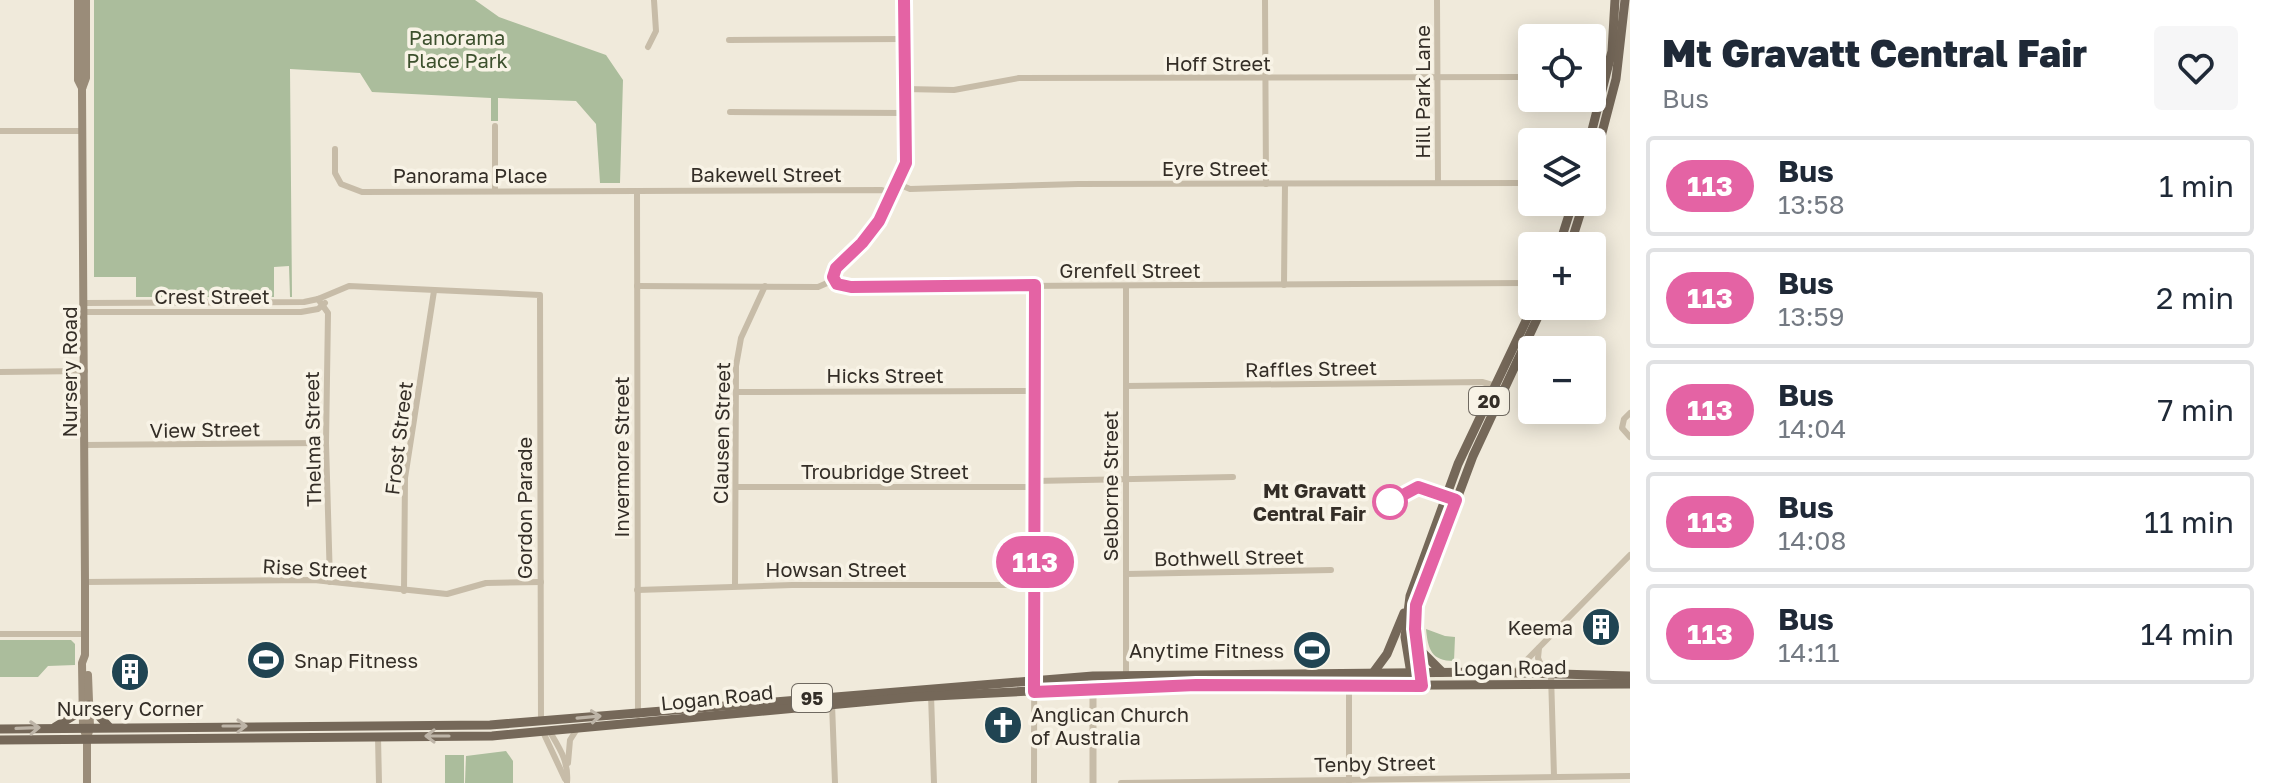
<!DOCTYPE html>
<html lang="en">
<head>
<meta charset="utf-8">
<style>
	body { margin:0; font-family:"Golos Text",sans-serif; background:#f6f6f7; color:#1f2937; height:100vh; display:flex; flex-direction:column; font-size:30px; white-space:nowrap }
	* { box-sizing:border-box; margin:0 }
	p { font-size:26px; color:#747a83 }
	.icon { flex:none; width:44px; height:44px; fill:none; stroke:currentColor; stroke-width:2; stroke-linecap:round; stroke-linejoin:round }
	.map { position:relative; flex:1; overflow:hidden }
	.sheet { display:flex; flex-direction:column; background:#fff; width:640px }
	.sheet>* { flex:none }
	.badge { padding:0 16px; border-radius:26px; font-size:28px; line-height:52px }
	.fabs { position:absolute; left:1518px; top:24px; display:grid; gap:16px }
	.fabs a { display:grid; place-items:center; width:88px; height:88px; border-radius:8px; background:#fff; box-shadow:0 4px 20px #0003; font-size:40px }
	.map>.badge { position:absolute; translate:-50% -50%; box-shadow:0 0 0 4px #fff }
	.round { display:grid; place-items:center; flex:none; width:84px; height:84px; border-radius:8px; background:#f6f6f7 }
	.summary { display:flex; align-items:center; justify-content:space-between; height:136px; padding:0 32px }
	h1 { font-size:38px; font-weight:800; line-height:60px }
	ul { padding:0; list-style:none }
	li { display:flex; align-items:center; gap:24px; height:100px; margin:0 16px 12px; padding:0 16px; border:4px solid #e0e1e3; border-radius:8px }
	li div { flex:1 }
	li b { display:block; font-size:30px }
	li em { font-style:normal }
	li .badge { min-width:88px; font-weight:700; text-align:center }
	main { display:flex; flex:1; min-height:0 }
	.map>svg:first-child { display:block }
</style>
</head>
<body>
<main>
<div class="map">
<svg width="1630" height="783" viewBox="0 0 1630 783">
	<rect width="100%" height="100%" fill="#f0eadb"/>
	<g fill="#abbd9c">
		<polygon points="94,0 475,0 499,17 606,55 623,80 620,183 600,183 596,124 576,101 498,98 498,121 491,121 491,98 372,92 360,73 290,69 292,297 290,297 289,266 274,267 274,297 136,297 136,277 94,277"/>
		<path d="M1426,629L1445,636L1455,637L1454,661C1431,661 1428,649 1426,629Z"/>
		<polygon points="0,640 71,640 75,644 75,665 48,666 38,677 0,677"/>
		<polygon points="506,751 513,761 513,783 465,783 466,756"/>
		<rect x="445" y="755" width="19" height="28"/>
	</g>
	<g fill="none" stroke-linecap="round" stroke-linejoin="round">
		<g stroke="#c7bca8" stroke-width="6">
			<polyline points="1265,0 1266,184"/>
			<polyline points="1437,0 1438,183"/>
			<polyline points="729,40 904,39"/>
			<polyline points="648,47 656,31 654,0"/>
			<polyline points="1592,77 1606,78"/>
			<polyline points="905,89 954,90 1019,78 1532,77"/>
			<polyline points="730,112 905,113"/>
			<polyline points="495,126 495,190"/>
			<polyline points="0,131 83,131"/>
			<polyline points="335,149 335,173 341,184 362,192 882,190 894,194"/>
			<polyline points="898,184 910,189 1078,184 1532,183"/>
			<polyline points="637,191 638,715"/>
			<polyline points="834,280 841,286 851,287 1532,283"/>
			<polyline points="834,280 836,268 862,243 879,221 904,170 906,144 904,0"/>
			<polyline points="1284,285 1285,184"/>
			<polyline points="637,286 818,287 834,280"/>
			<polyline points="1126,287 1126,679"/>
			<polyline points="318,299 328,313 326,443 330,582"/>
			<polyline points="84,303 304,302 318,299 349,286 540,295 541,721"/>
			<polyline points="84,312 301,312 318,309 325,303"/>
			<polyline points="0,372 85,371"/>
			<polyline points="1126,386 1482,382 1496,386"/>
			<polyline points="736,392 1034,391"/>
			<polyline points="1630,413 1624,419 1622,428 1630,437"/>
			<polyline points="85,445 326,443"/>
			<polyline points="1034,481 1233,477"/>
			<polyline points="736,487 1034,487"/>
			<polyline points="1126,574 1331,570"/>
			<polyline points="85,582 314,580 447,594 486,583 541,582"/>
			<polyline points="735,586 736,366 741,338 765,286"/>
			<polyline points="637,590 792,585 1035,585"/>
			<polyline points="404,591 405,478 434,291"/>
			<polyline points="0,634 85,634"/>
			<polyline points="1539,648 1538,658 1545,674"/>
			<polyline points="1514,673 1630,555"/>
			<polyline points="1551,675 1554,776"/>
			<polyline points="931,695 934,783"/>
			<polyline points="832,704 835,783"/>
			<polyline points="543,732 565,779"/>
			<path d="M550,732C560,749 569,762 567,783"/>
			<polyline points="378,737 379,783"/>
			<polyline points="568,763 570,740 577,729"/>
			<polyline points="1349,782 1349,674"/>
			<polyline points="1034,783 1035,285"/>
			<polyline points="1121,783 1630,776"/>
		</g>
		<polyline stroke="#c7bca8" stroke-width="7" points="1093,676 1093,783"/>
		<g stroke="#9a8c79" stroke-width="8">
			<polyline points="78,0 78,80 82,88"/>
			<polyline points="86,0 86,78 82,89 85,582 85,655 82,663 83,727 87,739"/>
			<polyline points="87,783 87,739 90,727 88,675"/>
		</g>
		<g stroke="#756859" stroke-width="9">
			<polyline points="1589,142 1612,51 1615,0"/>
			<polyline points="1592,171 1616,79 1625,0"/>
			<polyline points="1559,246 1573,202"/>
			<polyline points="1570,246 1584,202"/>
			<polyline points="1418,648 1442,672"/>
			<polyline points="1373,673 1387,654 1404,613"/>
			<polyline points="1413,686 1405,637 1410,596 1458,464 1533,306"/>
			<polyline points="1422,686 1415,622 1418,598 1430,571 1473,456 1543,306"/>
			<polyline points="89,705 109,727"/>
			<polyline points="55,727 83,710"/>
			<polyline points="0,729 490,725 1093,676 1485,672 1630,676"/>
			<polyline points="0,740 492,736 915,697 1107,687 1630,684"/>
		</g>
	</g>
	<defs><path id="oneway-shaft" d="M-6 0H5M1.5-3L5.5 0L1.5 3" fill="none" stroke-width="1.6" stroke-linecap="round" stroke-linejoin="round" transform="scale(2)"/></defs>
	<g stroke="#bdb4a7">
		<use href="#oneway-shaft" transform="translate(589 717) rotate(-5)"/>
		<use href="#oneway-shaft" transform="translate(235 726)"/>
		<use href="#oneway-shaft" transform="translate(28 728) rotate(-2)"/>
		<use href="#oneway-shaft" transform="translate(437 736) rotate(180)"/>
	</g>
	<g fill="none" stroke-linecap="round" stroke-linejoin="round">
		<g stroke="#fff" stroke-width="18">
			<polyline id="line" points="904,0 906,163 879,221 862,243 836,268 833,277 837,284 851,287 1035,285 1034,692 1196,685 1422,686 1415,629 1416,605 1456,500 1418,487 1390,502"/>
		</g>
		<use href="#line" stroke="#e463a4" stroke-width="12"/>
	</g>
	<defs>
		<g id="building-disc" transform="scale(2)"><circle r="9.5" fill="#204452" stroke="#f8f3e6"/><path d="M-4-6H4V6H1V3H-1V6H-4ZM-2.5-4.3h1.7v1.8h-1.7ZM.8-4.3h1.7v1.8H.8ZM-2.5-1h1.7V.8h-1.7ZM.8-1h1.7V.8H.8Z" fill="#fff"/></g>
		<g id="stadium-disc" transform="scale(2)"><circle r="9.5" fill="#204452" stroke="#f8f3e6"/><path d="M0-5a6.5 5 0 1 0 0 10a6.5 5 0 1 0 0-10ZM-3.5-1.8h7v3.6h-7Z" fill="#fff"/></g>
		<g id="church-disc" transform="scale(2)"><circle r="9.5" fill="#204452" stroke="#f8f3e6"/><path d="M-1.2-6h2.4v3.5h3.3v2.4h-3.3V6h-2.4V-.1h-3.3v-2.4h3.3Z" fill="#fff"/></g>
	</defs>
	<g fill-rule="evenodd">
		<use href="#building-disc" x="1601" y="627"/>
		<use href="#stadium-disc" x="1312" y="650"/>
		<use href="#stadium-disc" x="266" y="660"/>
		<use href="#building-disc" x="130" y="672"/>
		<use href="#church-disc" x="1003" y="725"/>
	</g>
	<circle fill="#fff" stroke="#e463a4" stroke-width="4" cx="1390" cy="502" r="16"/>
	<g text-anchor="middle" dominant-baseline="central" stroke-width="7" stroke-linejoin="round" paint-order="stroke">
		<g fill="#f8f3e6" stroke="#6f6960" stroke-width="2">
			<rect x="1469" y="387" width="40" height="28" rx="6"/>
			<rect x="792" y="684" width="40" height="28" rx="6"/>
		</g>
		<g font-size="18" font-weight="bold" fill="#342e27">
			<text x="1489" y="401">20</text>
			<text x="812" y="698">95</text>
		</g>
		<g font-size="20" fill="#3c502d" stroke="#f8f3e6">
			<text x="457" y="37">Panorama<tspan x="457" dy="23">Place Park</tspan></text>
		</g>
		<g font-size="20" fill="#342e27" stroke="#f8f3e6">
			<text x="1218" y="63">Hoff Street</text>
			<text transform="translate(1422 92) rotate(-90)">Hill Park Lane</text>
			<text x="1215" y="168">Eyre Street</text>
			<text x="766" y="174">Bakewell Street</text>
			<text x="470" y="175">Panorama Place</text>
			<text x="1130" y="270">Grenfell Street</text>
			<text x="212" y="296">Crest Street</text>
			<text transform="translate(1311 368) rotate(-1)">Raffles Street</text>
			<text transform="translate(69 372) rotate(-90)">Nursery Road</text>
			<text x="885" y="375">Hicks Street</text>
			<text transform="translate(205 429) rotate(-1)">View Street</text>
			<text transform="translate(721 433) rotate(-89)">Clausen Street</text>
			<text transform="translate(398 438) rotate(-83)">Frost Street</text>
			<text transform="translate(312 439) rotate(-91)">Thelma Street</text>
			<text transform="translate(621 457) rotate(-90)">Invermore Street</text>
			<text x="885" y="471">Troubridge Street</text>
			<text transform="translate(1110 486) rotate(-90)">Selborne Street</text>
			<text transform="translate(524 508) rotate(-90)">Gordon Parade</text>
			<text transform="translate(1229 557) rotate(-1)">Bothwell Street</text>
			<text transform="translate(315 568) rotate(3)">Rise Street</text>
			<text x="836" y="569">Howsan Street</text>
			<text transform="translate(1510 667) rotate(-1)">Logan Road</text>
			<text transform="translate(717 697) rotate(-6)">Logan Road</text>
			<text transform="translate(1375 763) rotate(-1)">Tenby Street</text>
		</g>
		<g font-size="20" font-weight="bold" fill="#342e27" stroke="#f8f3e6" text-anchor="end">
			<text x="1366" y="490">Mt Gravatt<tspan x="1366" dy="23">Central Fair</tspan></text>
		</g>
		<g font-size="20" fill="#342e27" stroke="#f8f3e6" text-anchor="end">
			<text x="1573" y="627">Keema</text>
			<text x="1284" y="650">Anytime Fitness</text>
			<text x="294" y="660" text-anchor="start">Snap Fitness</text>
			<text x="130" y="708" text-anchor="middle">Nursery Corner</text>
			<text x="1031" y="714" text-anchor="start">Anglican Church<tspan x="1031" dy="23">of Australia</tspan></text>
		</g>
	</g>
</svg>
<div class="fabs">
<a><svg class="icon" aria-label="locate" viewBox="0 0 24 24"><circle cx="12" cy="12" r="6"/><path d="M12 2v4M12 18v4M2 12h4M18 12h4"/></svg></a>
<a><svg class="icon" aria-label="layers" viewBox="0 0 24 24"><path d="M12 4l9 5-9 5-9-5zM3 14l9 5 9-5"/></svg></a>
<a>+</a>
<a>−</a>
</div>
<b class="badge" style="left:1035px;top:562px;background:#e463a4;color:#fff">113</b>
</div>
<section class="sheet">
<div class="summary"><div><h1>Mt Gravatt Central Fair</h1><p>Bus</p></div><a class="round"><svg class="icon" aria-label="heart" viewBox="0 0 24 24"><path d="M12 20l-8-8c-3-5 5-10 8-4 3-6 11-1 8 4z"/></svg></a></div>
<ul>
<li><span class="badge" style="background:#e463a4;color:#fff">113</span><div><b>Bus</b><p>13:58</p></div><em>1 min</em></li>
<li><span class="badge" style="background:#e463a4;color:#fff">113</span><div><b>Bus</b><p>13:59</p></div><em>2 min</em></li>
<li><span class="badge" style="background:#e463a4;color:#fff">113</span><div><b>Bus</b><p>14:04</p></div><em>7 min</em></li>
<li><span class="badge" style="background:#e463a4;color:#fff">113</span><div><b>Bus</b><p>14:08</p></div><em>11 min</em></li>
<li><span class="badge" style="background:#e463a4;color:#fff">113</span><div><b>Bus</b><p>14:11</p></div><em>14 min</em></li>
</ul>
</section>
</main>
</body>
</html>
